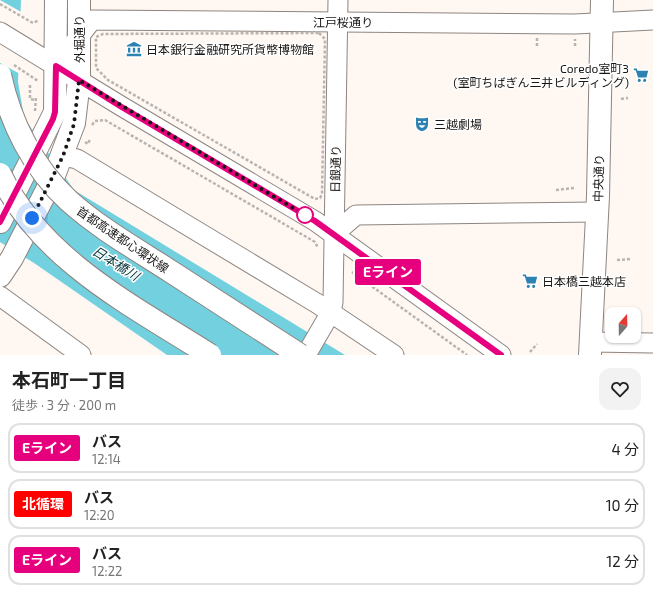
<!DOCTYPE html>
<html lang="ja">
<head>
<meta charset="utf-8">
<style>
	body { margin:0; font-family:"Exo 2","Noto Sans JP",sans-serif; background:#f2f2f2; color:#222; height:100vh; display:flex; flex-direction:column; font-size:15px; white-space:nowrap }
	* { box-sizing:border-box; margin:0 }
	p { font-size:13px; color:#767676 }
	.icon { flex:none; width:22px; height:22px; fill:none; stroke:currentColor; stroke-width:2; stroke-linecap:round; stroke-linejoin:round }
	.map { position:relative; height:355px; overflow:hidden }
	.details { display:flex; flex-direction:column; background:#fff; flex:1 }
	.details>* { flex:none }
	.badge { padding:0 8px; border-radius:3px; font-size:14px; line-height:26px }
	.needle { width:26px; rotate:20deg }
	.buttons { position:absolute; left:605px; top:307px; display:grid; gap:8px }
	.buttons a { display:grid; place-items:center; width:36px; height:36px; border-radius:8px; background:#fff; box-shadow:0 1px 3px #0004; font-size:20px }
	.you { position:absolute; width:20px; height:20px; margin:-10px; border:3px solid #fff; border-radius:50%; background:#1a73e8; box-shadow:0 0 0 6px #1a73e833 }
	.map>.badge { position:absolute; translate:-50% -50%; box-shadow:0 0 0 2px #fff }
	.round { display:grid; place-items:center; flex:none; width:42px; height:42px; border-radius:12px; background:#f2f2f2 }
	.overview { display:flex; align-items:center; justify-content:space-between; height:68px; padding:0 12px }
	h1 { font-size:19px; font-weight:700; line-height:30px }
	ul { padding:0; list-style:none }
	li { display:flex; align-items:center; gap:12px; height:50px; margin:0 8px 6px; padding:0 4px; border:2px solid #e0e0e0; border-radius:12px }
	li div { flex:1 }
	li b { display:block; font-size:15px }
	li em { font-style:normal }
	li .badge { min-width:44px; font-weight:700; text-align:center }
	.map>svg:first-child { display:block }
</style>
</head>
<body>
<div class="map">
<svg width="653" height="355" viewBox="0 0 653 355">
	<rect width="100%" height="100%" fill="#fef7f2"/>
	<polygon fill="#73d0de" points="0,0 21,0 18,82 23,111 19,119 29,125 74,190 345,355 167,355 34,263 0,242"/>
	<polygon fill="#fef7f2" points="0,0 23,13 20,74 0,63"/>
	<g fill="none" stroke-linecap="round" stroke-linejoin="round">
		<g stroke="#8d8580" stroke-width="21">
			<g id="minor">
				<polyline points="0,32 121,106 315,221 501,355"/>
				<polyline points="56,66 92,20 575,24 653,20"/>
				<polyline points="63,156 77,159 318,304 394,355"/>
				<polyline points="334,234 356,215 597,212"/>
				<polyline points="0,296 81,355"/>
				<polyline points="591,342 653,343"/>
				<polyline points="306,355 331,312 333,302 338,0"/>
			</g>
		</g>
		<g stroke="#8d8580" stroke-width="24">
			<g id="major">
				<polyline points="0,222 55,112 56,0"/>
				<polyline points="0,276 12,258 53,178 74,123 79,81 79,0"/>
			</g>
		</g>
		<g stroke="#8d8580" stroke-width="24">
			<polyline id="highway" points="590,355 598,196 602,0"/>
		</g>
		<g stroke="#b9b4b0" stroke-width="2.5" stroke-dasharray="3 2" stroke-linecap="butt">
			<polyline points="0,4 33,23 39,20"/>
			<polygon points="319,33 325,39 322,194 320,198 315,199 108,80 96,68 96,37 103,34"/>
			<polyline points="537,38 537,46"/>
			<polyline points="575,46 575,39"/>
			<polyline points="14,65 38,81"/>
			<polyline points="30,85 30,99 36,100"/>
			<polyline points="621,99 628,98"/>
			<polyline points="35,111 36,96"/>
			<polyline points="92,125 95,121 105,120 315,242 318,248"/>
			<polyline points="85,142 88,144 90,139"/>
			<polyline points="556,190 574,188"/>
			<polyline points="617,260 631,259"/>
			<polyline points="352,272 467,355"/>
			<polyline points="558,282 571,280"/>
			<polyline points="530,352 537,344"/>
		</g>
		<use href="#minor" stroke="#fff" stroke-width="19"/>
		<use href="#major" stroke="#fff" stroke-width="22"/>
		<use href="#highway" stroke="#fff" stroke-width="22"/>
		<g stroke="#8d8580" stroke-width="24" stroke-linecap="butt">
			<g id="highway-bridge">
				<path d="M0,75C10,122 33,168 69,201C99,228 136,249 170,271C214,299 257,327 300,355"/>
				<path d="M0,174C41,260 133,306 210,355"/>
			</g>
		</g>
		<use href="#highway-bridge" stroke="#fff" stroke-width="22"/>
	</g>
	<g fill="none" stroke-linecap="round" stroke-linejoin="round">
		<g stroke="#fff" stroke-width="9">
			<polyline id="line" points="0,222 53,119 55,112 56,66 120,106 315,221 501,355"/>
		</g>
		<use href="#line" stroke="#e6007e" stroke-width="6"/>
		<polyline stroke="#191715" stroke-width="4" stroke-dasharray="0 7.2" points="32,218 63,156 74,124 79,80 305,215"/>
	</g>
	<defs>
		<g id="museum-bare" transform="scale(1.2)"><path d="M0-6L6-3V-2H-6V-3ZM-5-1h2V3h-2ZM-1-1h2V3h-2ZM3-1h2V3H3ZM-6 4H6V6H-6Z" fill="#2c82b1" stroke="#fff" stroke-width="2.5" paint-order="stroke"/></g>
		<g id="supermarket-bare" transform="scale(1.2)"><path d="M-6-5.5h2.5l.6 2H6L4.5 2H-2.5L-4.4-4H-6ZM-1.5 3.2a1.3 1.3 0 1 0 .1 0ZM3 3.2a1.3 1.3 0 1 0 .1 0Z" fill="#2c82b1" stroke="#fff" stroke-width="2.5" paint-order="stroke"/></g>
		<g id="theatre-bare" transform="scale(1.2)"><path d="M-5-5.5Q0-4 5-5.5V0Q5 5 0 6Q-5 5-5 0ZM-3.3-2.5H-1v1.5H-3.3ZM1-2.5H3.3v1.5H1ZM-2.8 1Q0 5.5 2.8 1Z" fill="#2c82b1" stroke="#fff" stroke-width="2.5" paint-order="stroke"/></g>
	</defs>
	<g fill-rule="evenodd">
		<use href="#museum-bare" x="134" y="49"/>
		<use href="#supermarket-bare" x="641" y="75"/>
		<use href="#theatre-bare" x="422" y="124"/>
		<use href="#supermarket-bare" x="530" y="281"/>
	</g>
	<circle fill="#fff" stroke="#e6007e" stroke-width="2" cx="305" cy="215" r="8"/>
	<g text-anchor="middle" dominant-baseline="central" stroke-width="3" stroke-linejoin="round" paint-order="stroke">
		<g font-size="12" fill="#191715" stroke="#fff">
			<text x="343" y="22">江戸桜通り</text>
			<text transform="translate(79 39) rotate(-90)">外堀通り</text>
			<text transform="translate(335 169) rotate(-89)">日銀通り</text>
			<text transform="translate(598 178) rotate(-88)">中央通り</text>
			<text transform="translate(123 239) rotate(34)">首都高速都心環状線</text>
		</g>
		<g font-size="12" fill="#191715" stroke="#fff" text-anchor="start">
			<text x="146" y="49">日本銀行金融研究所貨幣博物館</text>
			<text x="629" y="68" text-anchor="end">Coredo室町3<tspan x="629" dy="14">(室町ちばぎん三井ビルディング)</tspan></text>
			<text x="434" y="124">三越劇場</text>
			<text x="542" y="281">日本橋三越本店</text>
		</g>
		<g font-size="13" font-style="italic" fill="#05343a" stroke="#fff">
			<text transform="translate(116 263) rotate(32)">日本橋川</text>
		</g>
	</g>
</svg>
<div class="buttons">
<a><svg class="needle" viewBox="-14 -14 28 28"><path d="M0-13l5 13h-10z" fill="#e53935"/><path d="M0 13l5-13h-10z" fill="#767676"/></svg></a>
</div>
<div class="you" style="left:32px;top:218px"></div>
<b class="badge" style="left:388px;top:272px;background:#e6007e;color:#fff">Eライン</b>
</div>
<section class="details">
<div class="overview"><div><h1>本石町一丁目</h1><p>徒歩 · 3 分 · 200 m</p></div><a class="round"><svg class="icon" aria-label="heart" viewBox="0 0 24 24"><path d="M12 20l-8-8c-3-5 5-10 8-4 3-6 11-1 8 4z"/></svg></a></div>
<ul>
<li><span class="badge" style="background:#e6007e;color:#fff">Eライン</span><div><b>バス</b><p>12:14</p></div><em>4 分</em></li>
<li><span class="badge" style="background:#f00;color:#fff">北循環</span><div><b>バス</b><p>12:20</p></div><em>10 分</em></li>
<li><span class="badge" style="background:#e6007e;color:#fff">Eライン</span><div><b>バス</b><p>12:22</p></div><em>12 分</em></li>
</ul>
</section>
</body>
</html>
